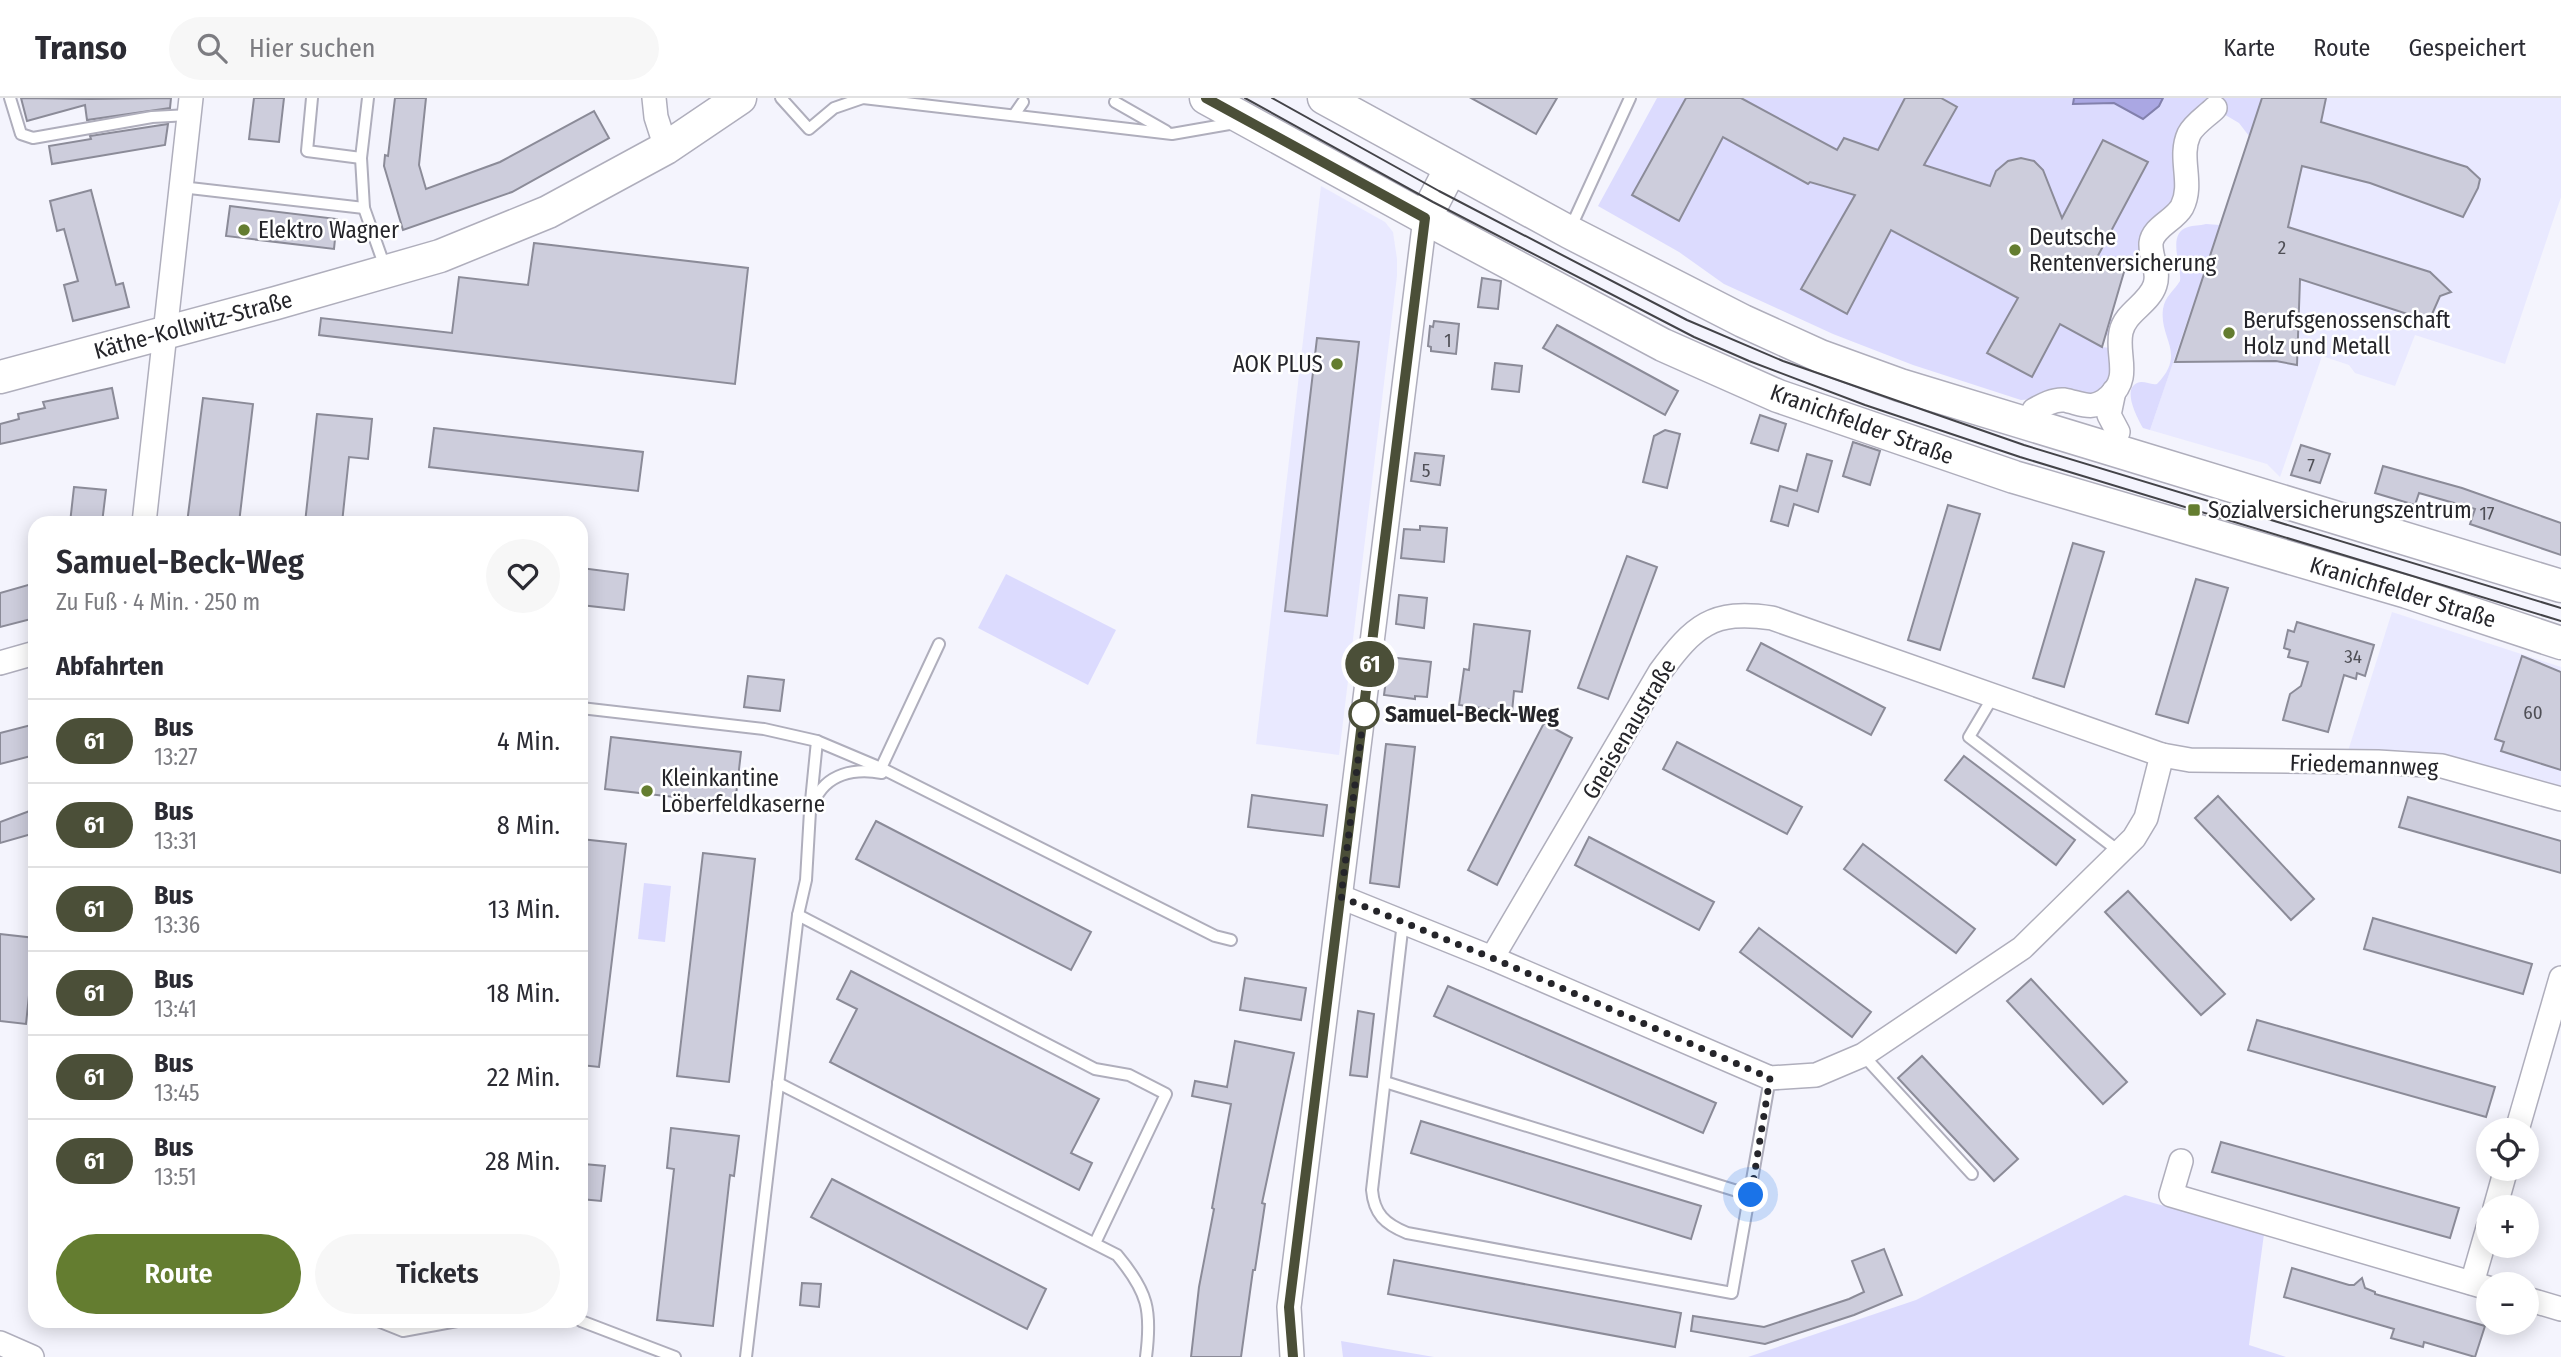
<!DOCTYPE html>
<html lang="de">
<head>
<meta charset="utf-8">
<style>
	body { margin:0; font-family:"Fira Sans Condensed",sans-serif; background:#f7f7f7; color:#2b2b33; height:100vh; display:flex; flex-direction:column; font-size:26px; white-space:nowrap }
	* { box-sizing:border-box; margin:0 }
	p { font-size:23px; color:#7c7c81 }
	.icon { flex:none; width:38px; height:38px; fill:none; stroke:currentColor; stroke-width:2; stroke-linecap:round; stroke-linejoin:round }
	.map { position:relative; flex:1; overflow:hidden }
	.sheet { position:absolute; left:28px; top:418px; width:560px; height:812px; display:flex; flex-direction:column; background:#fff; border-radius:21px; box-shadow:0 4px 18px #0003 }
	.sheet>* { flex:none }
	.badge { padding:0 14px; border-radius:23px; font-size:24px; line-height:46px }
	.controls { position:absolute; left:2476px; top:1020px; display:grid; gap:14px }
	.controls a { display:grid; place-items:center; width:63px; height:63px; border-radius:50%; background:#fff; box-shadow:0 4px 18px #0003; font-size:35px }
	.you { position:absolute; width:35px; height:35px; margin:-18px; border:5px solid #fff; border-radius:50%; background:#1a73e8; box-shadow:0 0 0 10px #1a73e833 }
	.map>.badge { position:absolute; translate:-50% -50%; box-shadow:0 0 0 4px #fff }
	h2 { padding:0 28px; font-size:26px; line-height:63px }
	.round { display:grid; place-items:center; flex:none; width:74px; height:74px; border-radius:37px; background:#f7f7f7 }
	.summary { display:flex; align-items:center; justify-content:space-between; height:119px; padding:0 28px }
	h1 { font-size:33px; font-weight:600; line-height:52px }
	.cta { display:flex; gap:14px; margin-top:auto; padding:14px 28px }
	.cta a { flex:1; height:80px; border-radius:42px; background:#647d30; color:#fff; font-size:28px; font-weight:600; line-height:80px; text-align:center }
	.cta a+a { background:#f7f7f7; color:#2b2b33 }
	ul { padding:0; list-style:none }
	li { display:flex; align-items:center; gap:21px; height:84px; padding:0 28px; border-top:2px solid #e1e1e2 }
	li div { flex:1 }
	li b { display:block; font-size:26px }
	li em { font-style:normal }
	li .badge { min-width:77px; font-weight:700; text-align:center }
	header { display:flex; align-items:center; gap:42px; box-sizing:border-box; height:98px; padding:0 35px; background:#fff; border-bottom:2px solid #e1e1e2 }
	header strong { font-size:33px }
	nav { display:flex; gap:38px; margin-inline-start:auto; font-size:24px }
	.search { width:490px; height:63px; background:#f7f7f7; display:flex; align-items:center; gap:18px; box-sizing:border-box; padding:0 24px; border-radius:38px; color:#7c7c81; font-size:26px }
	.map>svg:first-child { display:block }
</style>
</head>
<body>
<header>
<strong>Transo</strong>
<div class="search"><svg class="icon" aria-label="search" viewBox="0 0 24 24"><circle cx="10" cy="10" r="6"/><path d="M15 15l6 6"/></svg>Hier suchen</div>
<nav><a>Karte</a><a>Route</a><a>Gespeichert</a></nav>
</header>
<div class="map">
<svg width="2561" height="1259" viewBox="0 0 2561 1259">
	<rect width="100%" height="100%" fill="#f4f4fd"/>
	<g fill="#e9e9ff">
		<polygon points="2262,0 2561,0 2561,99 2505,266 2415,237 2395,288 2355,275 2349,267 2322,258 2280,379 2267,366 2150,332"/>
		<polygon points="1321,88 1385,124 1393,134 1397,161 1397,178 1339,657 1256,646"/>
		<polygon points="2392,514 2561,569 2561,692 2458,660 2402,652 2348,653"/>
	</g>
	<g fill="#dcdbfe">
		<polygon points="1657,0 2262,0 2249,38 2239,25 2210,8 2183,85 2139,159 2124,174 2111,220 2114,225 2110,236 2105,238 2102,249 2110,250 2115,258 2106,296 2021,302 1913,267 1833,236 1724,186 1679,154 1598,108"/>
		<path d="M2206,126L2220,127L2150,332L2143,330C2138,321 2119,287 2141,284C2147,284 2151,287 2157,286C2187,255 2159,241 2163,211C2165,198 2174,193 2180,183C2182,168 2166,135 2188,129C2193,127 2200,128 2206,126Z"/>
		<polygon points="1006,476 1116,532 1088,587 978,530"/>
		<polygon points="644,785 671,788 665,844 638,841"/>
		<polygon points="2125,1097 2264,1136 2249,1247 2286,1259 1748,1259 1916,1202"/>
		<polygon points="1341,1243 1434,1259 1343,1259"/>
	</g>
	<polygon fill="#aaa7e3" stroke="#8280ac" stroke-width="2" points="2074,0 2163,0 2159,8 2143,21 2114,5 2073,6"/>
	<g fill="#cdcddc" stroke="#8b8b98" stroke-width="2">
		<polygon points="21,0 90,1 171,0 170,10 87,22 85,7 27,23"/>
		<polygon points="254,0 284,0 279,44 249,41"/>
		<polygon points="395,0 426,0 419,67 426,91 500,64 594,13 609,40 512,94 403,132 384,68 385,57 388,58"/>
		<polygon points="1471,0 1557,0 1536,36"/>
		<polygon points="1686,0 1741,0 1837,52 1844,40 1878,52 1905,0 1941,0 1957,9 1924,67 1990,88 1996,73 2008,63 2021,60 2034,63 2043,72 2062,120 2103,42 2148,64 2094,165 2124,174 2102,249 2060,226 2032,279 1987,255 2018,200 1891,132 1847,216 1801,191 1855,97 1810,84 1808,86 1723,39 1679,123 1632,97"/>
		<polygon points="2262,0 2326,0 2321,24 2467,69 2480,81 2478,90 2463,119 2370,85 2302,68 2288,129 2430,174 2451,194 2440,198 2429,223 2300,181 2297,267 2276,263 2175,264"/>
		<polygon points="168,26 165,47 52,66 49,48 91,41 90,38"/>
		<polygon points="91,92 116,187 123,185 129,209 73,223 64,187 78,183 64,131 57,133 50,103"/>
		<polygon points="230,108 337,121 334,151 226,138"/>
		<polygon points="534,145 748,170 735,286 319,237 321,220 452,235 459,179 528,187"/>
		<polygon points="1482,180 1501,183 1498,211 1478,209"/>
		<polygon points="1434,223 1459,226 1456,256 1431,253 1431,249 1428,248 1430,228 1433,229"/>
		<polygon points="1557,227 1678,293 1665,317 1543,250"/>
		<polygon points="1317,240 1359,244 1327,518 1285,513"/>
		<polygon points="1495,265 1522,268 1519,294 1492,291"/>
		<polygon points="112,290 118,320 0,346 0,326 19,321 18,316 45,310 43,304"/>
		<polygon points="203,300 253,306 239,425 187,425"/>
		<polygon points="317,316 372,321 368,361 349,359 342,425 305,425"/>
		<polygon points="1760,317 1786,326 1778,353 1751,345"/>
		<polygon points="434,330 643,354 638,393 429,369"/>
		<polygon points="1665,332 1680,336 1667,390 1643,384 1654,338"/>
		<polygon points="1853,344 1880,353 1870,387 1843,378"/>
		<polygon points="2301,347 2330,356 2320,385 2291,377"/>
		<polygon points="1415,355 1444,358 1440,387 1411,383"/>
		<polygon points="1807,356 1832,363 1818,414 1794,406 1788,428 1771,423 1780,388 1797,393"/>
		<polygon points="2383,368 2462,390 2561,425 2561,457 2470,426 2475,411 2419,395 2415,407 2375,395"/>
		<polygon points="74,389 106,392 102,425 70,425"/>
		<polygon points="1948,407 1980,416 1940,552 1908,542"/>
		<polygon points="1420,428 1447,430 1444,464 1401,460 1404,431 1420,432"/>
		<polygon points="2073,445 2104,454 2064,589 2033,580"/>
		<polygon points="1627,458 1657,469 1608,601 1578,590"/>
		<polygon points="581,470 628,476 624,512 581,507"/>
		<polygon points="2196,481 2228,490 2188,625 2156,616"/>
		<polygon points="35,485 35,520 0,529 0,495"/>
		<polygon points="1399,497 1427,500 1424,530 1396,526"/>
		<polygon points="2297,524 2374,547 2365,578 2357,575 2356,581 2344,577 2328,634 2283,622 2290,596 2301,588 2308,564 2288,559 2290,552 2284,550 2288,532 2294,534"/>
		<polygon points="1474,526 1530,533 1522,594 1514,593 1512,614 1459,607 1464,571 1469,572"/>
		<polygon points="1761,545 1885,610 1871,637 1747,572"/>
		<polygon points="2522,558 2561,574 2561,672 2501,653 2504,644 2495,641"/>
		<polygon points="1389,559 1431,564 1427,599 1415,598 1415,601 1384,597"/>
		<polygon points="748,578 784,582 780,613 744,609"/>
		<polygon points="1544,625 1572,640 1497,787 1468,772"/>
		<polygon points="35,626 35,657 0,666 0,635"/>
		<polygon points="611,639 741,654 735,706 605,691"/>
		<polygon points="1677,644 1802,709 1787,736 1663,671"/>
		<polygon points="1386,646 1415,649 1399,789 1370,785"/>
		<polygon points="1964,658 2075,742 2056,767 1945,682"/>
		<polygon points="1252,697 1327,707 1323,738 1248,729"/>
		<polygon points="2218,698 2314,801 2291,822 2195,720"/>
		<polygon points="2408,699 2561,743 2561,775 2399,729"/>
		<polygon points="35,711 35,735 0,745 0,724"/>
		<polygon points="876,723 1091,834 1071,872 856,761"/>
		<polygon points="1589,739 1714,804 1699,832 1575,767"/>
		<polygon points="581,741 626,746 599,969 581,967"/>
		<polygon points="1863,746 1975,831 1956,855 1844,771"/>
		<polygon points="703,755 755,761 729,984 677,978"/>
		<polygon points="2128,793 2225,896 2201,917 2105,814"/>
		<polygon points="2373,820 2532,866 2523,896 2364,851"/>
		<polygon points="1759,830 1871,914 1852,939 1740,854"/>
		<polygon points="0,836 35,840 26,926 0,923"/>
		<polygon points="851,873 1099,1001 1071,1055 1092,1065 1079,1092 830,964 857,911 837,901"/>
		<polygon points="1245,880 1306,890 1301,922 1240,912"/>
		<polygon points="2031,881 2127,984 2103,1006 2007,903"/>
		<polygon points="1448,888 1716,1005 1703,1035 1434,918"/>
		<polygon points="1358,913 1374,916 1367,979 1350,977"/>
		<polygon points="2257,922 2495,989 2486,1019 2248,952"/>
		<polygon points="1235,943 1294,955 1262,1105 1265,1106 1255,1172 1253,1172 1241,1259 1191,1259 1199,1189 1214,1111 1212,1110 1231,1006 1192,998 1195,983 1227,989"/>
		<polygon points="1922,958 2018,1061 1994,1083 1898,980"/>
		<polygon points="1421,1023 1701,1108 1691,1141 1411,1055"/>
		<polygon points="671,1030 739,1038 734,1078 730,1077 713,1228 657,1222 674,1071 667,1070"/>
		<polygon points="2221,1044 2459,1110 2450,1140 2212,1074"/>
		<polygon points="584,1066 605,1068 601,1103 581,1101"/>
		<polygon points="832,1081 1046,1191 1027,1231 811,1119"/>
		<polygon points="1884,1151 1902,1197 1854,1217 1765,1246 1691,1233 1693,1218 1764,1229 1849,1201 1864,1194 1852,1163"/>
		<polygon points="1394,1162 1681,1215 1675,1249 1388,1196"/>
		<polygon points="2292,1170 2349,1187 2354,1187 2362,1180 2365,1190 2375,1194 2375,1196 2485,1228 2475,1259 2424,1244 2423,1249 2391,1240 2394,1231 2284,1199"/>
		<polygon points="802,1185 821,1186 819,1209 800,1207"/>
	</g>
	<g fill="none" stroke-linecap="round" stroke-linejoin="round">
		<g stroke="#afaebc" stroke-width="14">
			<g id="lane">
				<polyline points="10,0 21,36 33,40 152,19 189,17"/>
				<polyline points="312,0 307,53 361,60"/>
				<polyline points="368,0 361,60 364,110 386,172"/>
				<polyline points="781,0 809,31 834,10 863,0 1172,36 1235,25"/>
				<polyline points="1115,4 1166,33"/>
				<polyline points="1014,17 1023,4"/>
				<polyline points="181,89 364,110"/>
				<polyline points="1570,131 1630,0"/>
				<polyline points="1994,597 1969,639 2120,754"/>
				<polyline points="581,610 764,631 817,643 881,670 1215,838 1231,842"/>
				<polyline points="881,670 939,546"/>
				<path d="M814,704C826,675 855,670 882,675"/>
				<polyline points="798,817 1095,971 1129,977 1166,996 1095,1145"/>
				<path d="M1403,824L1372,1092C1374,1116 1385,1126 1407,1135L1732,1195L1770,980"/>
				<polyline points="1863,957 1972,1076"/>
				<polyline points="1385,984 1750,1097"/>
				<path d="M778,985L1117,1157C1148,1194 1152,1212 1146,1259"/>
				<polyline points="378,1223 403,1233 457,1223"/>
				<polyline points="581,1223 675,1259"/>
				<polyline points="746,1259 798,817 806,782 810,713 817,643"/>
			</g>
		</g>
		<g stroke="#afaebc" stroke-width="26">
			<g id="street">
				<polyline points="654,0 656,19 666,50"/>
				<polyline points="2114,293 2109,317 2118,334"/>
				<path d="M2034,312C2043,307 2054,301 2064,302C2081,305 2093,314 2109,299C2132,279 2116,258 2121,234C2125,214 2149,206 2155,187C2160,172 2150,160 2151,145C2153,129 2174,123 2182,109C2194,85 2178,60 2189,36C2194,26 2207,18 2215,10"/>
				<polyline points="144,425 191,0"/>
				<polyline points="0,565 35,555"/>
				<polyline points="1341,799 1492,860 1770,980 1816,977 1863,957 2022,850 2134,740 2146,720 2162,657"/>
				<path d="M1492,860L1660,574C1694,528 1712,511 1772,520L2162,657L2190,662L2378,664L2442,668L2561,701"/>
				<polyline points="2517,1032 2561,880"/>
				<polyline points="2181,1063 2171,1097 2488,1190"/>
				<polyline points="2495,1110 2506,1071"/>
				<polyline points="2472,1185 2488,1130"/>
				<polyline points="2527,1201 2561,1211"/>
				<polyline points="0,1245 32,1259"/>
				<polyline points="1292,1259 1289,1209 1425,120"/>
			</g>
		</g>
		<g stroke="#afaebc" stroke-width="35">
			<g id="secondary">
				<polyline points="1206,0 1425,120 1663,247 1778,298 2014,379 2407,494 2561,545"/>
				<polyline points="1324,0 1569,134 1743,223 1820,258 1900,287 2561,488"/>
				<polyline points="1425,120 1451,70"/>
				<polyline points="0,279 276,205 440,158 548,114 666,50 740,0"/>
			</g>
		</g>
		<use href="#lane" stroke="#fff" stroke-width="10"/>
		<use href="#street" stroke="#fff" stroke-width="23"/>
		<use href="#secondary" stroke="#fff" stroke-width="32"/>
		<g stroke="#434348" stroke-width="2">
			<polyline points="1245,0 1433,104 1694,239 1749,263 1865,307 2020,359 2561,523"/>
			<polyline points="1272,0 1439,93 1687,222 1783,263 2024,347 2561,510"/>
		</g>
	</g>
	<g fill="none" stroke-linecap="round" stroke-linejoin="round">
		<g stroke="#fff" stroke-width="16">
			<polyline id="line" points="1206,0 1425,120 1289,1209 1293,1259"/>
		</g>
		<use href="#line" stroke="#4b4f38" stroke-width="10"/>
		<polyline stroke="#25252a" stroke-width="7" stroke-dasharray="0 12.6" points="1364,616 1364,614 1341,799 1492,860 1770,980 1751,1097"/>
	</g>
	<g fill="#647d30" stroke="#fff" stroke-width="2.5">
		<circle cx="244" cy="132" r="7"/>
		<circle cx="2015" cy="152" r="7"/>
		<circle cx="2229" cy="235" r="7"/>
		<circle cx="1337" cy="266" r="7"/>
		<rect x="2187" y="405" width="14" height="14" rx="3.5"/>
		<circle cx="647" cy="693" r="7"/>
	</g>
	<circle fill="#fff" stroke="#4b4f38" stroke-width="3.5" cx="1364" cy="616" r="14"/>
	<g text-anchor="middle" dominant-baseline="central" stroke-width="5" stroke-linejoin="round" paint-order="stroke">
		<g font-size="19" fill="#4f4f56">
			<text x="2282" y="149">2</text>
			<text x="1448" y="242">1</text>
			<text x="2311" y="367">7</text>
			<text x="1426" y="372">5</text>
			<text x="2487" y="415">17</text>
			<text x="2353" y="558">34</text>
			<text x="2533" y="614">60</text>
		</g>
		<g font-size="23" fill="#25252a" stroke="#fff" text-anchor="start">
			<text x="258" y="132">Elektro Wagner</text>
			<text x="2029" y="139">Deutsche<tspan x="2029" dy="26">Rentenversicherung</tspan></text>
			<text x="2243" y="222">Berufsgenossenschaft<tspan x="2243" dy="26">Holz und Metall</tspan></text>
			<text x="1323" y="266" text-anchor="end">AOK PLUS</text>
			<text x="2208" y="412">Sozialversicherungszentrum</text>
			<text x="661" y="680">Kleinkantine<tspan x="661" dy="26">Löberfeldkaserne</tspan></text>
		</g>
		<g font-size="23" fill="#25252a" stroke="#fff">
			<text transform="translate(193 227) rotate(-15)">Käthe-Kollwitz-Straße</text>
			<text transform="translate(1862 326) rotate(20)">Kranichfelder Straße</text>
			<text transform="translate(2403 494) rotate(17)">Kranichfelder Straße</text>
			<text transform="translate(1629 631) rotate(-59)">Gneisenaustraße</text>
			<text transform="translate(2364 667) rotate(2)">Friedemannweg</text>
		</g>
		<g font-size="23" font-weight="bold" fill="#25252a" stroke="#fff" text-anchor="start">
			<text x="1385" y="616">Samuel-Beck-Weg</text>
		</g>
	</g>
</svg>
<div class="controls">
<a><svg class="icon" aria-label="locate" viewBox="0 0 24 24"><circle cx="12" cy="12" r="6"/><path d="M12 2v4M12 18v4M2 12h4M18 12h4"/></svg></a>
<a>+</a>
<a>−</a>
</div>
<div class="you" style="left:1751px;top:1097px"></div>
<b class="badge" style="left:1370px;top:566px;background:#4b4f38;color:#fff">61</b>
<section class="sheet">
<div class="summary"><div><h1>Samuel-Beck-Weg</h1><p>Zu Fuß · 4 Min. · 250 m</p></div><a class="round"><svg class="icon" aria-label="heart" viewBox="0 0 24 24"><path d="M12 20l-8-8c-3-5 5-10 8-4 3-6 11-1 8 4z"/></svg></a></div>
<h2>Abfahrten</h2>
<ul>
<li><span class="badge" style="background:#4b4f38;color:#fff">61</span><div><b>Bus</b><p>13:27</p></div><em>4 Min.</em></li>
<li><span class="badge" style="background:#4b4f38;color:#fff">61</span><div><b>Bus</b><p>13:31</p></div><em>8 Min.</em></li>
<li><span class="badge" style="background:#4b4f38;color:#fff">61</span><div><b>Bus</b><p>13:36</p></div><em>13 Min.</em></li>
<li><span class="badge" style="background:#4b4f38;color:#fff">61</span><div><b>Bus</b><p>13:41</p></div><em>18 Min.</em></li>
<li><span class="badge" style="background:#4b4f38;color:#fff">61</span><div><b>Bus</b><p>13:45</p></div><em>22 Min.</em></li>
<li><span class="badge" style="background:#4b4f38;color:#fff">61</span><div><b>Bus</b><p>13:51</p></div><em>28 Min.</em></li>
</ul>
<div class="cta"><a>Route</a><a>Tickets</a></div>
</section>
</div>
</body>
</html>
